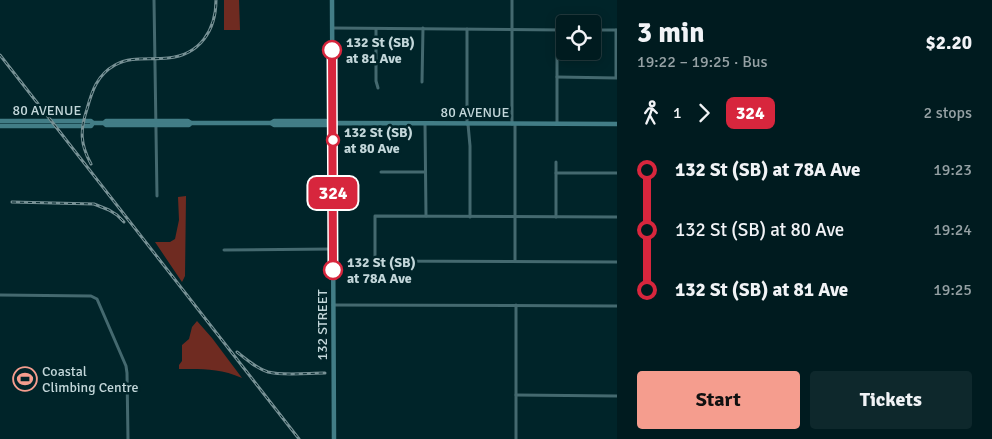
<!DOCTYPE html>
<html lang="en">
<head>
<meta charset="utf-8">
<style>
	body { margin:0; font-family:Signika,sans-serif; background:#0e282c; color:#f1f3f6; height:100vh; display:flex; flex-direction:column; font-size:19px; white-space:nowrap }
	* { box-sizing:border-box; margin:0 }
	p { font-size:16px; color:#95a1a4 }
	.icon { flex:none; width:28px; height:28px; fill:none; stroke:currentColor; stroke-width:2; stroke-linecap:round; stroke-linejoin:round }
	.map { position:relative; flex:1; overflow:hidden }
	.sheet { display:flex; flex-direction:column; background:#001b1f; width:375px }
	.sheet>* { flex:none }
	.badge { padding:0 10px; border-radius:8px; font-size:18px; line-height:32px }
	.buttons { position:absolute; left:556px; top:15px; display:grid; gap:10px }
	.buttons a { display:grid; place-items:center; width:45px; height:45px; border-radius:5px; background:#001b1f; box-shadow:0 2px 12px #0003,0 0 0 1px #22393d; font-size:25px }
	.map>.badge { position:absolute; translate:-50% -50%; box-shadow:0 0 0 2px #fff }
	.legs { display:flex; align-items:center; gap:8px; height:55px; padding:0 20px; font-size:16px }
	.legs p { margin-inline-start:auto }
	.summary { display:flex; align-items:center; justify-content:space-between; height:85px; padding:0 20px }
	h1 { font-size:28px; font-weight:700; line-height:38px }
	.button { display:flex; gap:10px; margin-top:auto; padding:10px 20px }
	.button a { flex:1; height:58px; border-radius:5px; background:#f59d8e; color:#111; font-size:20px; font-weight:700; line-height:58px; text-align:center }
	.button a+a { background:#0e282c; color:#f1f3f6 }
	ul { padding:0 20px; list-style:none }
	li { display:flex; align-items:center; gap:18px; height:60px; font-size:19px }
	li i { display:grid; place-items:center; width:8px; height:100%; margin:0 6px; background:currentColor }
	li i::after { content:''; width:12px; height:12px; margin:-6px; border:4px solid; border-radius:50%; background:#001b1f }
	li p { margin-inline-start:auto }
	li:first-child i { background:linear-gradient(#0000 50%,currentColor 0) }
	li:last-child i { background:linear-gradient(currentColor 50%,#0000 0) }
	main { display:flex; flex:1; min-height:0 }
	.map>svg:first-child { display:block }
</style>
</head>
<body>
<main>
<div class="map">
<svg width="617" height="439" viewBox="0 0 617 439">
	<rect width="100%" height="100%" fill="#002429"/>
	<g fill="#6f2b21">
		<polygon points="224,0 239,0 240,30 224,30"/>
		<polygon points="186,196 185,276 182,282 155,242 170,242 175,239 179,220 178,197"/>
		<path d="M197,321L212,338L242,378C219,368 203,369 179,369V365L182,361V345L189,339L192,327Z"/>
	</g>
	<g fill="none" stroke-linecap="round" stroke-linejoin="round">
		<g stroke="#44696f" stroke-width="3">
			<polyline points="154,0 157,196"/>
			<polyline points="512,0 512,124"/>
			<polyline points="332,28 565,30"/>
			<polyline points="376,29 376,81 378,88"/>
			<polyline points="557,30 557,124"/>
			<polyline points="592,30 616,30"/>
			<polyline points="557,77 617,78"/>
			<polyline points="616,77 616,30"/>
			<polyline points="422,82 423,28"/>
			<polyline points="425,124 426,216"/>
			<polyline points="467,124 467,29"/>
			<polyline points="468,124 470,146 470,217"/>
			<polyline points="515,124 515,261"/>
			<polyline points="556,162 556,217"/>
			<polyline points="381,172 425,172"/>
			<polyline points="556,173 617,173"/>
			<polyline points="617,217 375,216 375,261 617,262"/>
			<polyline points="224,250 333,249"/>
			<polyline points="0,295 91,296 97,299 126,366 127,373 128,439"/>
			<polyline points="333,305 617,306"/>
			<polyline points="516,305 516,439"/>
			<polyline points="516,395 617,396"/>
		</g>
		<g stroke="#427d86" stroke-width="4.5">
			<polyline points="332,0 334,439"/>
			<polyline points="0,121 91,121 93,123"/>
			<polyline points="104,123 106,121 188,121 191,123"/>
			<polyline points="271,123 274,121 326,121 331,123"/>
			<polyline points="0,126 91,126 93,123 104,123 106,125 189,125 191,123 271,123 274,125 326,125 333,123 617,124"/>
		</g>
		<g stroke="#779195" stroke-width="3">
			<g id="rail">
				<polyline points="0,55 299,439"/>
				<path d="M91,164C80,144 80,130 87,109C92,91 97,75 115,65C131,56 150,60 168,58C200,55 216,30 216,0"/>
				<polyline points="12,202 94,204 109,210 117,215 124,222"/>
				<path d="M237,352C247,360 256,368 268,372C283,376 309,373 325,373"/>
			</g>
		</g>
		<use href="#rail" stroke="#002429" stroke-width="1" stroke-dasharray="4" stroke-linecap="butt"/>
	</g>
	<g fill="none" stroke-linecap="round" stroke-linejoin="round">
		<g stroke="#fff" stroke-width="11">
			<polyline id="line-1" points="332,50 333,270"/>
		</g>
		<use href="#line-1" stroke="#d7263d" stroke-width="8"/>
	</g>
	<defs>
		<g id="stadium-ring" transform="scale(1.25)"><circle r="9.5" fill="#002429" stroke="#f59d8e" stroke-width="1.5"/><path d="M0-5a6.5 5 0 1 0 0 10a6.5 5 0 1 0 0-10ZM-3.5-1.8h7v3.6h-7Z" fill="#f59d8e"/></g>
	</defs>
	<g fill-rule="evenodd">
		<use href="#stadium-ring" x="25" y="379"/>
	</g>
	<g fill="#fff" stroke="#d7263d" stroke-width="2.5">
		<circle cx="332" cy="50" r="9"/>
		<circle cx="333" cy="140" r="6"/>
		<circle cx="333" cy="270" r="9"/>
	</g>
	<g text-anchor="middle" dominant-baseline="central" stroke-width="5" stroke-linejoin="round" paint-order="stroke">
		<g font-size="14" font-weight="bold" fill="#c3d7da" stroke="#002429" text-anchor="start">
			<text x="346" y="42">132 St (SB)<tspan x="346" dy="16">at 81 Ave</tspan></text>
			<text x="344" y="132">132 St (SB)<tspan x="344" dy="16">at 80 Ave</tspan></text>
			<text x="347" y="262">132 St (SB)<tspan x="347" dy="16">at 78A Ave</tspan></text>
		</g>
		<g font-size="14" fill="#c3d7da" stroke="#002429">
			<text x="47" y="110">80 AVENUE</text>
			<text x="475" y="112">80 AVENUE</text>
			<text transform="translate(322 325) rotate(-90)">132 STREET</text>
		</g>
		<g font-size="14" fill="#c3d7da" stroke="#002429" text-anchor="start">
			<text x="42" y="371">Coastal<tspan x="42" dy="16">Climbing Centre</tspan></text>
		</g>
	</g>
</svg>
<div class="buttons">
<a><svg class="icon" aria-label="locate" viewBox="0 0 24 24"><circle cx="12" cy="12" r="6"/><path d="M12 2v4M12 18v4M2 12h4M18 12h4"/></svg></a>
</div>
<b class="badge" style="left:333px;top:193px;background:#d7263d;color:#fff">324</b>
</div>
<section class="sheet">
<div class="summary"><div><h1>3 min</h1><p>19:22 – 19:25 · Bus</p></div><b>$2.20</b></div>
<div class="legs"><svg class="icon" aria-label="walk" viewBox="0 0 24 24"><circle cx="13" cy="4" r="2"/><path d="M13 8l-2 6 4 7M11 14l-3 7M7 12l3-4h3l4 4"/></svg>1<svg class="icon" aria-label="forward" viewBox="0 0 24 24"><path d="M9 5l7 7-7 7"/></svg><b class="badge" style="background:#d7263d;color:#fff">324</b><p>2 stops</p></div>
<ul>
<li><i style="color:#d7263d"></i><b>132 St (SB) at 78A Ave</b><p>19:23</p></li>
<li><i style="color:#d7263d"></i><span>132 St (SB) at 80 Ave</span><p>19:24</p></li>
<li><i style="color:#d7263d"></i><b>132 St (SB) at 81 Ave</b><p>19:25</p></li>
</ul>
<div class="button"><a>Start</a><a>Tickets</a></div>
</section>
</main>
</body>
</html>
